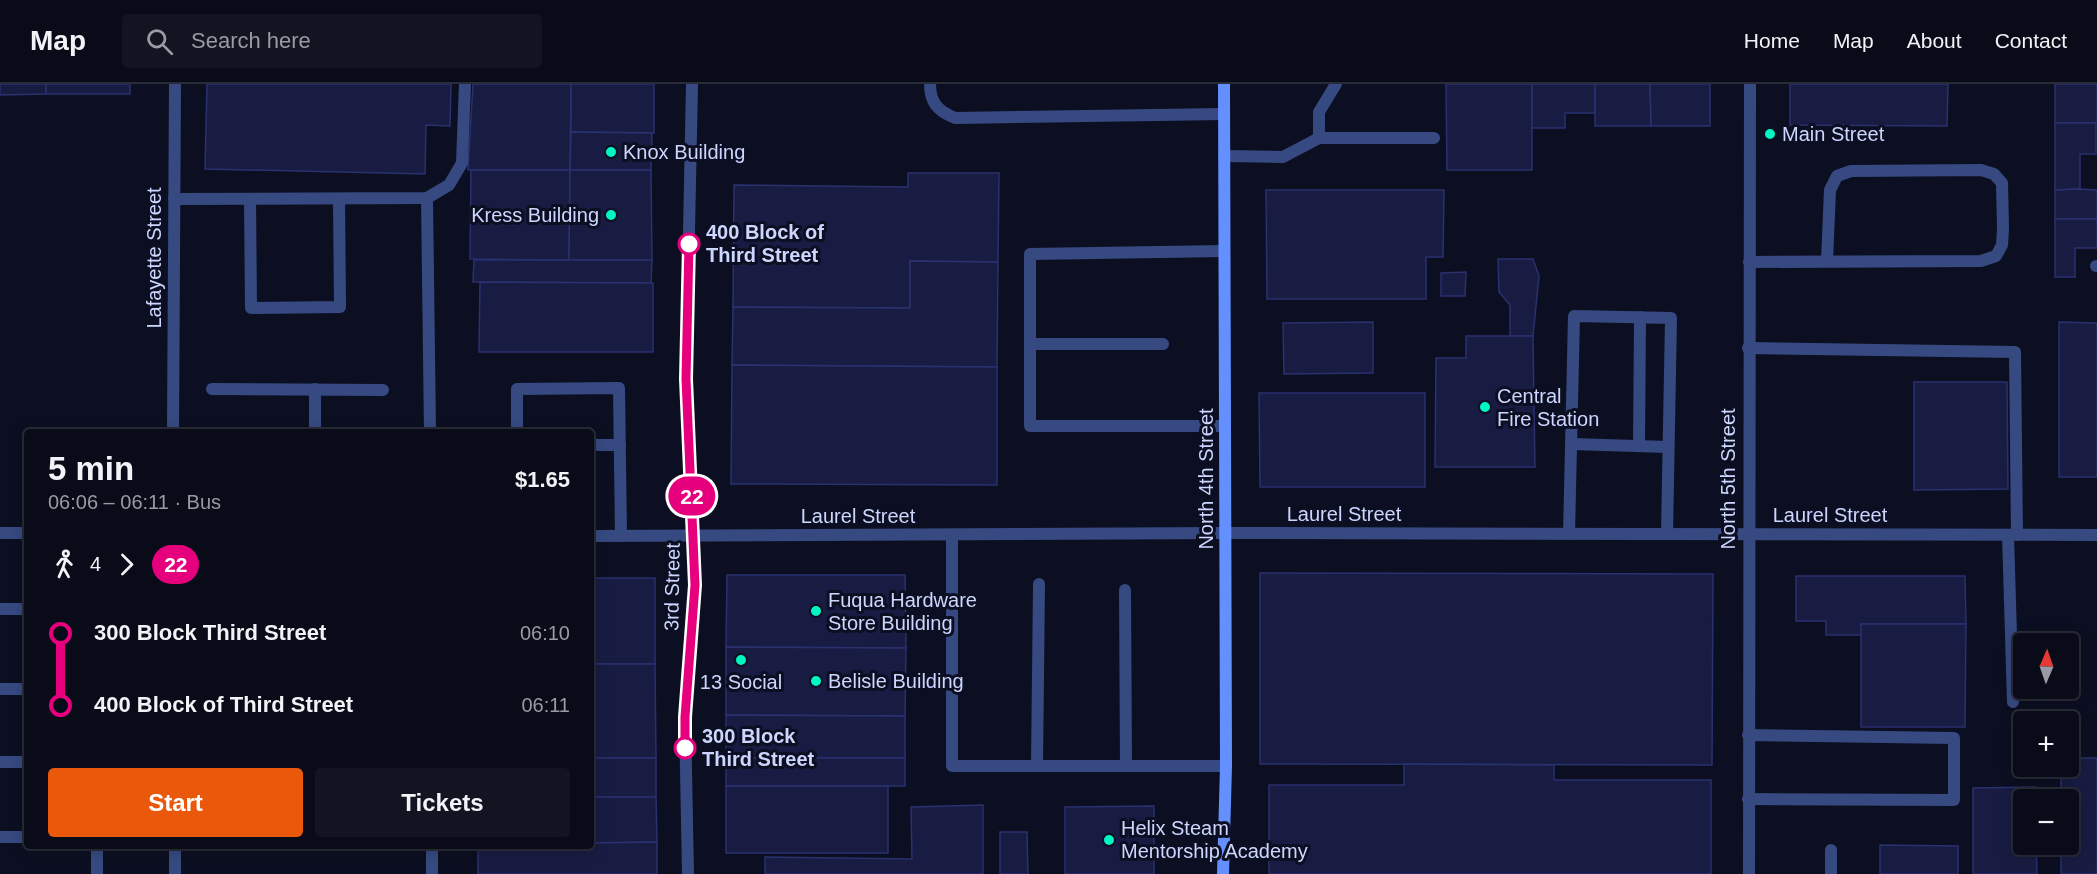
<!DOCTYPE html>
<html lang="en">
<head>
<meta charset="utf-8">
<style>
	body { margin:0; font-family:Helvetica,sans-serif; background:#121422; color:#f1f3f6; height:100vh; display:flex; flex-direction:column; font-size:22px; white-space:nowrap }
	* { box-sizing:border-box; margin:0 }
	p { font-size:20px; color:#999ba2 }
	.icon { flex:none; width:33px; height:33px; fill:none; stroke:currentColor; stroke-width:2; stroke-linecap:round; stroke-linejoin:round }
	.map { position:relative; flex:1; overflow:hidden }
	.panel { position:absolute; left:24px; top:345px; width:570px; height:420px; display:flex; flex-direction:column; background:#090b19; border-radius:6px; box-shadow:0 3px 15px #0003,0 0 0 2px #292b38 }
	.panel>* { flex:none }
	.badge { padding:0 12px; border-radius:20px; font-size:21px; line-height:39px }
	.needle { width:39px; rotate:2deg }
	.controls { position:absolute; left:2013px; top:549px; display:grid; gap:12px }
	.controls a { display:grid; place-items:center; width:66px; height:66px; border-radius:6px; background:#090b19; box-shadow:0 3px 15px #0003,0 0 0 2px #292b38; font-size:30px }
	.map>.badge { position:absolute; translate:-50% -50%; box-shadow:0 0 0 3px #fff }
	.legs { display:flex; align-items:center; gap:9px; height:66px; padding:0 24px; font-size:20px }
	.legs p { margin-inline-start:auto }
	.summary { display:flex; align-items:center; justify-content:space-between; height:102px; padding:0 24px }
	h1 { font-size:33px; font-weight:600; line-height:45px }
	.primary-button { display:flex; gap:12px; margin-top:auto; padding:12px 24px }
	.primary-button a { flex:1; height:69px; border-radius:6px; background:#ea580c; color:#fff; font-size:24px; font-weight:600; line-height:69px; text-align:center }
	.primary-button a+a { background:#121422; color:#f1f3f6 }
	ul { padding:0 24px; list-style:none }
	li { display:flex; align-items:center; gap:21px; height:72px; font-size:22px }
	li i { display:grid; place-items:center; width:9px; height:100%; margin:0 8px; background:currentColor }
	li i::after { content:''; width:15px; height:15px; margin:-8px; border:4px solid; border-radius:50%; background:#090b19 }
	li p { margin-inline-start:auto }
	li:first-child i { background:linear-gradient(#0000 50%,currentColor 0) }
	li:last-child i { background:linear-gradient(currentColor 50%,#0000 0) }
	header { display:flex; align-items:center; gap:36px; box-sizing:border-box; height:84px; padding:0 30px; background:#090b19; border-bottom:2px solid #292b38 }
	header strong { font-size:28px }
	nav { display:flex; gap:33px; margin-inline-start:auto; font-size:21px }
	.search { width:420px; height:54px; background:#121422; display:flex; align-items:center; gap:15px; box-sizing:border-box; padding:0 21px; border-radius:6px; color:#999ba2; font-size:22px }
	.map>svg:first-child { display:block }
</style>
</head>
<body>
<header>
<strong>Map</strong>
<div class="search"><svg class="icon" aria-label="search" viewBox="0 0 24 24"><circle cx="10" cy="10" r="6"/><path d="M15 15l6 6"/></svg>Search here</div>
<nav><a>Home</a><a>Map</a><a>About</a><a>Contact</a></nav>
</header>
<div class="map">
<svg width="2097" height="790" viewBox="0 0 2097 790">
	<rect width="100%" height="100%" fill="#0c0f21"/>
	<g fill="#181c42" stroke="#29316f" stroke-width="1.5">
		<polygon points="0,0 46,0 46,10 0,11"/>
		<rect x="46" y="0" width="84" height="10"/>
		<polygon points="207,0 451,0 450,42 426,41 425,90 205,85"/>
		<polygon points="473,0 571,0 570,86 468,86"/>
		<polygon points="571,0 654,0 654,49 571,48"/>
		<polygon points="1446,0 1532,0 1532,86 1447,86"/>
		<polygon points="1532,0 1595,0 1595,29 1565,29 1565,44 1532,44"/>
		<polygon points="1595,0 1650,0 1651,42 1595,42"/>
		<polygon points="1650,0 1710,0 1710,42 1651,42"/>
		<polygon points="1790,0 1948,0 1947,42 1790,41"/>
		<rect x="2055" y="0" width="42" height="39"/>
		<polygon points="2055,39 2096,39 2096,70 2080,70 2080,105 2055,106"/>
		<polygon points="571,48 652,49 651,86 570,86"/>
		<polygon points="471,86 570,86 569,176 470,175"/>
		<polygon points="570,86 651,86 652,176 569,176"/>
		<polygon points="908,89 999,89 998,178 910,177 910,224 733,223 734,101 908,103"/>
		<polygon points="2080,105 2097,106 2097,135 2055,135 2055,106"/>
		<polygon points="1266,106 1444,106 1443,173 1426,173 1426,215 1267,215"/>
		<polygon points="2055,135 2097,135 2097,164 2075,164 2075,193 2055,193"/>
		<polygon points="1498,175 1533,175 1539,192 1533,252 1510,252 1510,221 1499,208"/>
		<polygon points="474,176 652,176 651,199 473,198"/>
		<polygon points="910,177 998,178 997,283 732,281 733,223 910,224"/>
		<polygon points="1466,188 1465,212 1441,212 1441,189"/>
		<polygon points="480,198 653,199 653,268 479,268"/>
		<polygon points="1373,238 1373,289 1284,290 1283,239"/>
		<polygon points="2059,238 2097,239 2097,393 2059,393"/>
		<polygon points="1466,252 1533,252 1535,383 1435,383 1436,274 1466,274"/>
		<polygon points="732,281 997,283 997,401 731,400"/>
		<polygon points="1914,298 2007,298 2008,405 1914,406"/>
		<polygon points="1259,309 1425,309 1425,403 1260,403"/>
		<polygon points="1260,489 1713,490 1712,681 1260,680"/>
		<polygon points="727,491 905,491 906,564 726,563"/>
		<polygon points="1796,492 1965,492 1966,540 1861,540 1861,551 1826,551 1826,537 1796,537"/>
		<rect x="591" y="494" width="64" height="86"/>
		<polygon points="1861,540 1966,540 1965,643 1861,643"/>
		<polygon points="726,563 906,564 905,632 726,631"/>
		<polygon points="591,580 655,580 656,674 591,674"/>
		<polygon points="726,631 905,632 905,674 726,674"/>
		<rect x="591" y="674" width="65" height="39"/>
		<rect x="726" y="674" width="179" height="28"/>
		<polygon points="2068,674 2097,674 2097,790 2061,790 2061,760 2068,760 2068,716 2061,716 2061,682 2068,682"/>
		<polygon points="1404,680 1554,681 1554,696 1711,696 1711,790 1269,790 1269,701 1404,701"/>
		<rect x="726" y="702" width="162" height="67"/>
		<polygon points="2036,703 2036,716 2024,716 2024,760 2036,760 2037,790 1973,790 1973,704"/>
		<polygon points="591,713 656,713 657,758 591,759"/>
		<polygon points="983,721 983,790 765,790 765,773 912,775 911,723"/>
		<polygon points="1154,722 1154,790 1065,790 1065,723"/>
		<polygon points="1000,748 1027,748 1028,790 1000,790"/>
		<polygon points="657,758 657,790 478,790 478,762 591,762 591,759"/>
		<polygon points="1880,761 1958,762 1958,790 1880,790"/>
	</g>
	<g fill="none" stroke-linecap="round" stroke-linejoin="round">
		<g stroke="#364a81" stroke-width="12">
			<path d="M930,0C930,19 938,27 955,34L1224,30"/>
			<polyline points="1319,54 1319,28 1336,0"/>
			<polyline points="1224,72 1283,73 1319,54 1434,54"/>
			<polyline points="427,114 430,348"/>
			<polyline points="174,115 427,114 449,101 462,79 465,0"/>
			<polyline points="250,115 251,224 340,223 339,115"/>
			<polyline points="1224,167 1030,170 1030,342 1225,342"/>
			<polyline points="1749,178 1981,177 1996,172 2002,161 2003,145 2002,99 1994,90 1981,86 1851,87 1837,92 1830,106 1827,177"/>
			<polyline points="2096,182 2097,182"/>
			<polyline points="1030,260 1163,260"/>
			<polyline points="1748,264 2015,268 2017,451"/>
			<polyline points="212,305 383,306"/>
			<polyline points="315,348 315,305"/>
			<polyline points="517,348 517,305 619,304 621,452"/>
			<polyline points="1571,360 1668,363"/>
			<polyline points="591,361 620,361"/>
			<polyline points="1639,362 1640,233"/>
			<polyline points="1569,450 1574,232 1671,234 1667,450"/>
			<polyline points="2008,451 2013,618"/>
			<polyline points="952,452 952,682 1226,682"/>
			<polyline points="1125,506 1126,682"/>
			<polyline points="0,525 27,525"/>
			<polyline points="0,605 27,605"/>
			<polyline points="1748,651 1954,654 1954,716 1748,715"/>
			<polyline points="0,678 27,678"/>
			<polyline points="1037,682 1039,500"/>
			<polyline points="0,753 27,753"/>
			<polyline points="97,762 97,790"/>
			<polyline points="1831,766 1831,790"/>
			<polyline points="432,790 432,762"/>
		</g>
		<g stroke="#364a81" stroke-width="12">
			<polyline points="173,348 175,0"/>
			<polyline points="0,449 27,449"/>
			<polyline points="591,452 1226,449 2097,451"/>
			<polyline points="175,762 175,790"/>
			<polyline points="688,790 685,633 695,501 686,295 692,0"/>
			<polyline points="1749,790 1750,0"/>
		</g>
		<polyline stroke="#638fff" stroke-width="12" points="1223,790 1226,682 1224,0"/>
	</g>
	<g fill="none" stroke-linecap="round" stroke-linejoin="round">
		<g stroke="#fff" stroke-width="14">
			<polyline id="line-1" points="685,664 685,633 695,501 686,295 689,160"/>
		</g>
		<use href="#line-1" stroke="#e6007e" stroke-width="9"/>
	</g>
	<g fill="#00f7c3" stroke="#0c0f21" stroke-width="2">
		<circle cx="1770" cy="50" r="6"/>
		<circle cx="611" cy="68" r="6"/>
		<circle cx="611" cy="131" r="6"/>
		<circle cx="1485" cy="323" r="6"/>
		<circle cx="816" cy="527" r="6"/>
		<circle cx="741" cy="576" r="6"/>
		<circle cx="816" cy="597" r="6"/>
		<circle cx="1109" cy="756" r="6"/>
	</g>
	<g fill="#fff" stroke="#e6007e" stroke-width="3">
		<circle cx="689" cy="160" r="10"/>
		<circle cx="685" cy="664" r="10"/>
	</g>
	<g text-anchor="middle" dominant-baseline="central" stroke-width="6" stroke-linejoin="round" paint-order="stroke">
		<g font-size="20" fill="#ccd6ff" stroke="#0c0f21" text-anchor="start">
			<text x="1782" y="50">Main Street</text>
			<text x="623" y="68">Knox Building</text>
			<text x="599" y="131" text-anchor="end">Kress Building</text>
			<text x="1497" y="312">Central<tspan x="1497" dy="23">Fire Station</tspan></text>
			<text x="828" y="516">Fuqua Hardware<tspan x="828" dy="23">Store Building</tspan></text>
			<text x="828" y="597">Belisle Building</text>
			<text x="741" y="598" text-anchor="middle">13 Social</text>
			<text x="1121" y="744">Helix Steam<tspan x="1121" dy="23">Mentorship Academy</tspan></text>
		</g>
		<g font-size="20" font-weight="bold" fill="#ccd6ff" stroke="#0c0f21" text-anchor="start">
			<text x="706" y="148">400 Block of<tspan x="706" dy="23">Third Street</tspan></text>
			<text x="702" y="652">300 Block<tspan x="702" dy="23">Third Street</tspan></text>
		</g>
		<g font-size="20" fill="#ccd6ff" stroke="#0c0f21">
			<text transform="translate(154 174) rotate(-90)">Lafayette Street</text>
			<text transform="translate(1206 395) rotate(-90)">North 4th Street</text>
			<text transform="translate(1728 395) rotate(-90)">North 5th Street</text>
			<text x="1344" y="430">Laurel Street</text>
			<text x="1830" y="431">Laurel Street</text>
			<text x="858" y="432">Laurel Street</text>
			<text transform="translate(672 503) rotate(-89)">3rd Street</text>
		</g>
	</g>
</svg>
<div class="controls">
<a><svg class="needle" viewBox="-14 -14 28 28"><path d="M0-13l5 13h-10z" fill="#e53935"/><path d="M0 13l5-13h-10z" fill="#999ba2"/></svg></a>
<a>+</a>
<a>−</a>
</div>
<b class="badge" style="left:692px;top:412px;background:#e6007e;color:#fff">22</b>
<section class="panel">
<div class="summary"><div><h1>5 min</h1><p>06:06 – 06:11 · Bus</p></div><b>$1.65</b></div>
<div class="legs"><svg class="icon" aria-label="walk" viewBox="0 0 24 24"><circle cx="13" cy="4" r="2"/><path d="M13 8l-2 6 4 7M11 14l-3 7M7 12l3-4h3l4 4"/></svg>4<svg class="icon" aria-label="forward" viewBox="0 0 24 24"><path d="M9 5l7 7-7 7"/></svg><b class="badge" style="background:#e6007e;color:#fff">22</b></div>
<ul>
<li><i style="color:#e6007e"></i><b>300 Block Third Street</b><p>06:10</p></li>
<li><i style="color:#e6007e"></i><b>400 Block of Third Street</b><p>06:11</p></li>
</ul>
<div class="primary-button"><a>Start</a><a>Tickets</a></div>
</section>
</div>
</body>
</html>
